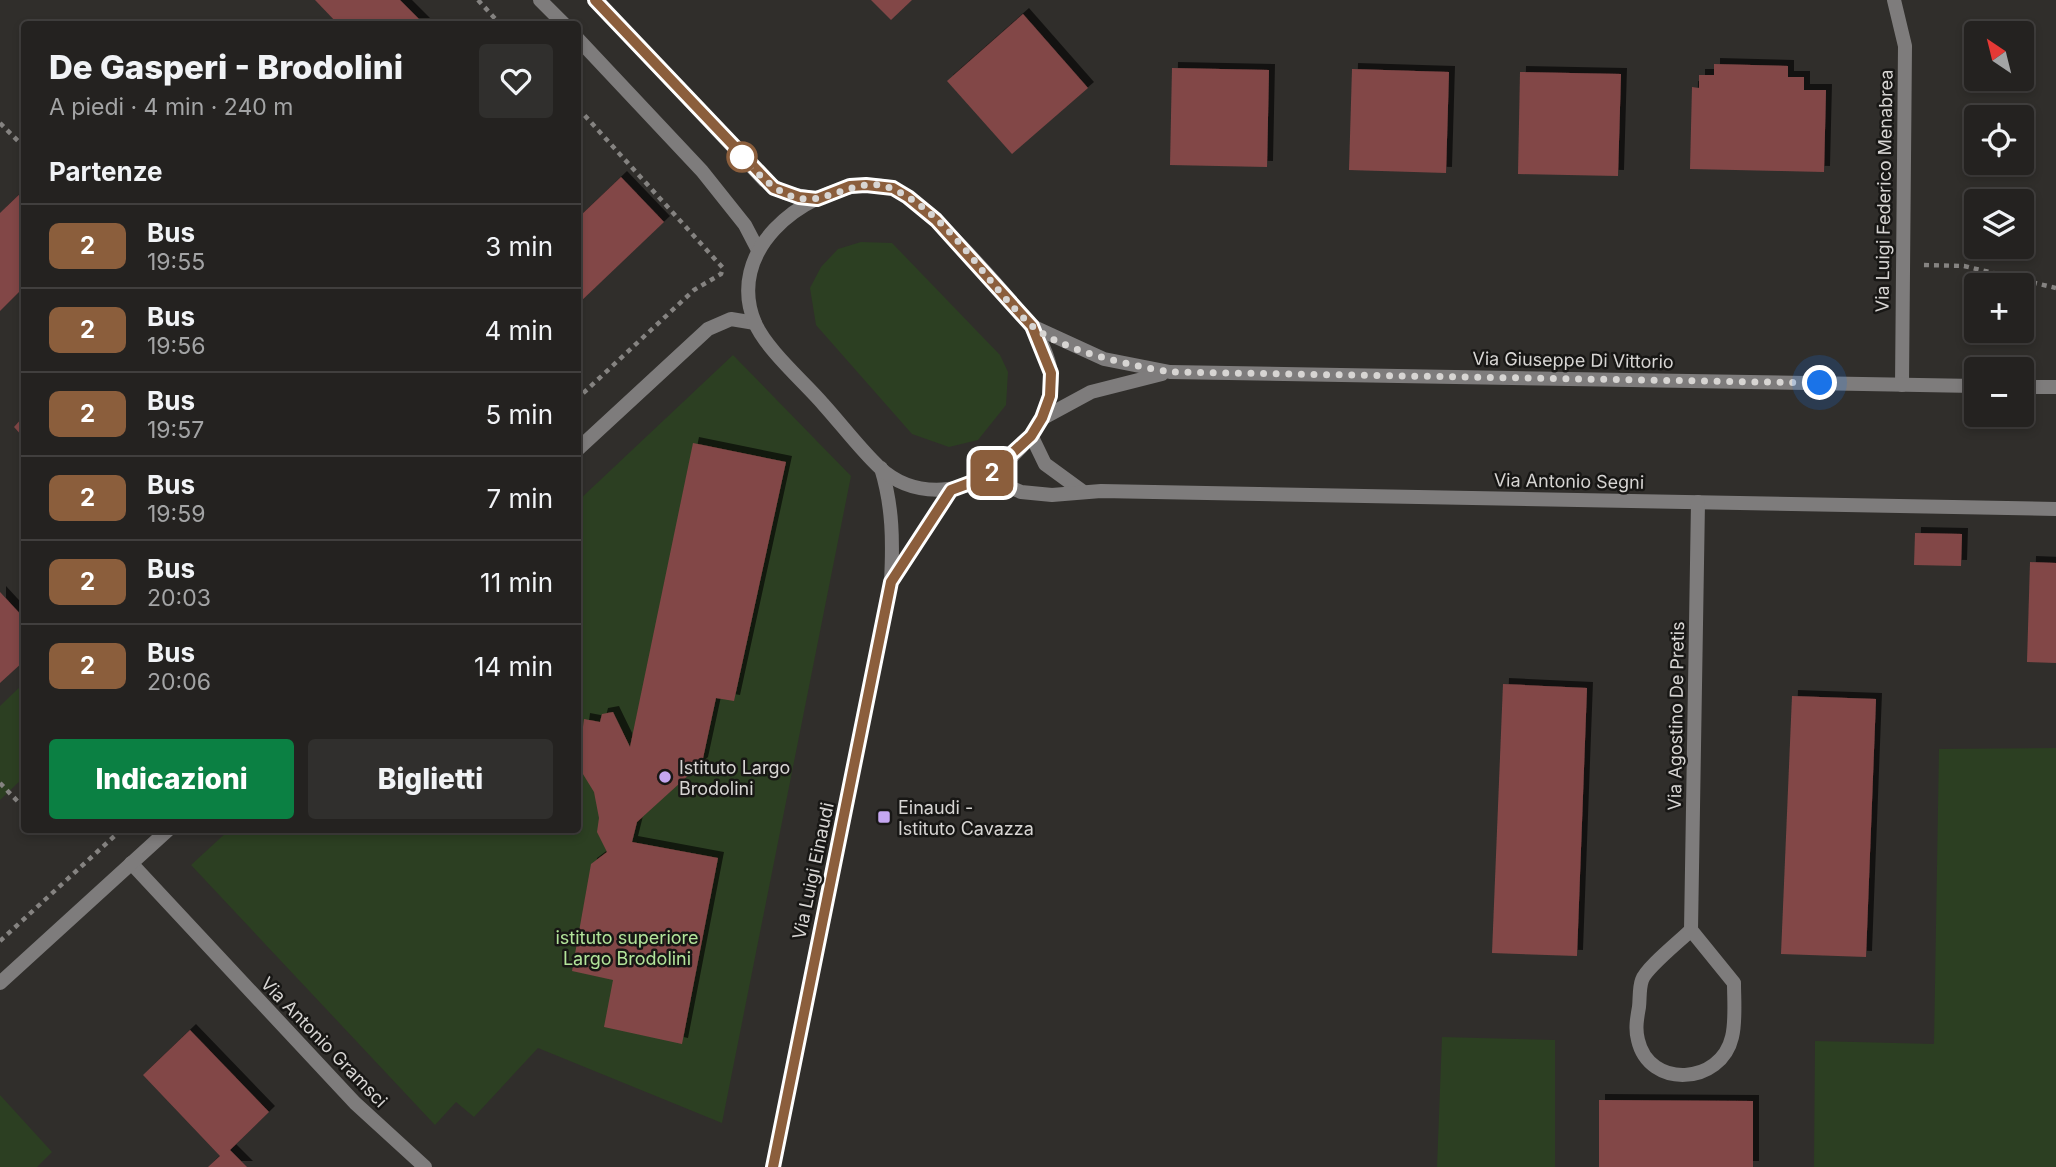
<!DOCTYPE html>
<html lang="it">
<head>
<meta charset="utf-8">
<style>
	body { margin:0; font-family:Inter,sans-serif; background:#302f2d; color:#f1f3f6; height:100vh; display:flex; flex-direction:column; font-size:26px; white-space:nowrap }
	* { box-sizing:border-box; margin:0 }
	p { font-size:23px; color:#a3a4a5 }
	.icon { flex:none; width:38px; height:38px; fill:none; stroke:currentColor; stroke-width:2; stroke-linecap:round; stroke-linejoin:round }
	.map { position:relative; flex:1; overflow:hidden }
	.drawer { position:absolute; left:21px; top:21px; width:560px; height:812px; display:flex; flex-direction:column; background:#242220; border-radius:7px; box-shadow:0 4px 10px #0003,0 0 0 2px #413f3e }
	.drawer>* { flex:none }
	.badge { padding:0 14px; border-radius:10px; font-size:24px; line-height:46px }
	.needle { width:46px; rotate:325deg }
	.controls { position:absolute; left:1964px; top:21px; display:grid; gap:14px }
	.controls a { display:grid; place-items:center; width:70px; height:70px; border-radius:7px; background:#242220; box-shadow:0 4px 10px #0003,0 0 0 2px #413f3e; font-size:35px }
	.you { position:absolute; width:35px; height:35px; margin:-18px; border:5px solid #fff; border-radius:50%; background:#1a73e8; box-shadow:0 0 0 10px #1a73e833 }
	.map>.badge { position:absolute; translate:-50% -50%; box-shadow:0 0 0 4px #fff }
	h2 { padding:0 28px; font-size:26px; line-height:63px }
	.round { display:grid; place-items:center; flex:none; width:74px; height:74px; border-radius:7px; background:#302f2d }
	.overview { display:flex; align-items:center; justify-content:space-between; height:119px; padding:0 28px }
	h1 { font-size:33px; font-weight:800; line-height:52px }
	.action { display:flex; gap:14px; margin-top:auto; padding:14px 28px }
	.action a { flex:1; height:80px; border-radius:7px; background:#0b8043; color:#fff; font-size:28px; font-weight:800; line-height:80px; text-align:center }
	.action a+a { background:#302f2d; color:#f1f3f6 }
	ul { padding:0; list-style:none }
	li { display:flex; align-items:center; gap:21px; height:84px; padding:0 28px; border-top:2px solid #413f3e }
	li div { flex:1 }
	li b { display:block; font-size:26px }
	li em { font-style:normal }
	li .badge { min-width:77px; font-weight:700; text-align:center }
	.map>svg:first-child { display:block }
</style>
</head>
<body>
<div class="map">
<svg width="2056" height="1167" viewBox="0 0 2056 1167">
	<defs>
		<filter id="shadow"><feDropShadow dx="6" dy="-6" stdDeviation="0" flood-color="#0009"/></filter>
	</defs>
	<rect width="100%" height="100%" fill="#302e2b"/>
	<g fill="#2c3f22">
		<polygon points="861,242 892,243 1000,355 1008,372 1006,405 978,440 949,447 912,434 816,325 810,288 821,267 838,249"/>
		<polygon points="733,355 851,476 722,1123 538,1048 474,1117 456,1102 435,1125 191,865 229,830 578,830 578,501"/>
		<polygon points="24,683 24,777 0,800 0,706"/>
		<polygon points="2056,748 2056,1167 1814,1167 1815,1041 1934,1044 1939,749"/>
		<polygon points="1442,1037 1555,1040 1555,1167 1437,1167"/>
		<polygon points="0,1095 52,1152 37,1167 0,1167"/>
	</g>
	<g fill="#824747" filter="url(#shadow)">
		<polygon points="315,0 400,0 424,24 338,24"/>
		<polygon points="871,0 912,0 891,20"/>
		<polygon points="1023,14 1088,88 1012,154 947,81"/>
		<polygon points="1714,64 1788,66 1788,77 1804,77 1804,90 1826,90 1824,172 1690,169 1692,87 1699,88 1699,75 1714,75"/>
		<polygon points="1172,68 1269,70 1267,167 1170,165"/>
		<polygon points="1352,69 1449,72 1446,173 1349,170"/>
		<polygon points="1520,72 1621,74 1618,176 1518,174"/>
		<polygon points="621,177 664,222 579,303 578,218"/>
		<polygon points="24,190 24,287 0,311 0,213"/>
		<polygon points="24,416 24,438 14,427"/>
		<polygon points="693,443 786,462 734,701 716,698 702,763 637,822 632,842 718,858 682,1044 604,1027 613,980 572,971 591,864 607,852 597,832 599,818 594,792 578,766 584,719 600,722 602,714 613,712 630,747"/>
		<polygon points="1915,533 1962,534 1961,566 1914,565"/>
		<polygon points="2030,562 2056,563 2056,663 2027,662"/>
		<polygon points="0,592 24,618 24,661 0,683"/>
		<polygon points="1503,684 1587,688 1577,956 1492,953"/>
		<polygon points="1792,696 1876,699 1866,957 1781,954"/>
		<polygon points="190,1030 269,1112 230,1150 247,1167 208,1167 220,1156 143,1075"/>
		<polygon points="1599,1100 1753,1101 1753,1167 1599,1167"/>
	</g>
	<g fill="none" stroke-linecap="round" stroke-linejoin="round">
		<g stroke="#858381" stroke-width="4.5" stroke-dasharray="5 5" stroke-linecap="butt">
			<polyline points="478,0 500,24"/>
			<polyline points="578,108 723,268 721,274 694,290 578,398"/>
			<polyline points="0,123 24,147"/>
			<polyline points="1924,265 1964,266 2056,288"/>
			<polyline points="0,783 24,808"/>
			<polyline points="0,941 121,830"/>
		</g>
		<g stroke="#7e7c7c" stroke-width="14">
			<polyline points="1894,0 1905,46 1902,385"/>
			<polyline points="1031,435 1045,464 1082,491"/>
			<polyline points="578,449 708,329 731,319 755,323"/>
			<polyline points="986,477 1021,492 1052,495 1101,491 2056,509"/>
			<polyline points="892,581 951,490"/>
			<polyline points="131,863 355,1103 425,1167"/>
			<polyline points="1691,930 1698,502"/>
			<path d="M1691,930L1734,983C1734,1000 1736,1021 1732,1037C1721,1085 1649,1089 1638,1040C1635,1029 1637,1018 1639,1007C1640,999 1639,988 1642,980C1646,968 1680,941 1691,930Z"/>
			<polyline points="0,983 168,830"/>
			<path d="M773,1167L891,582C893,542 893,507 881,468"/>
		</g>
		<g stroke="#7e7c7c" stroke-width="14">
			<polyline points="540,0 564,24"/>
			<polyline points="595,0 764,180 785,193 817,199"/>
			<polyline points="578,39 702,171 745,225 758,250"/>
			<path d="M866,185C874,186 884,185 892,188C924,199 1007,295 1030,325C1040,337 1049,357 1051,373C1055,409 1030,441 1004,464C970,494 915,501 879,467C859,448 842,425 823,404C804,382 766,349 755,323C725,252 800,190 866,185Z"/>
			<polyline points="1032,326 1104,359 1170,372 1976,386"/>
			<polyline points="2021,387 2056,387"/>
			<polyline points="1043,418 1091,392 1162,374"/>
		</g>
	</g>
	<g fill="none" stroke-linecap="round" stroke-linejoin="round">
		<g stroke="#fff" stroke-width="16">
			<polyline id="line" points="595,0 774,188 799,197 817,199 850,186 866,185 893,188 908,197 936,220 1032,326 1051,373 1050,396 1042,418 1031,436 986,477 951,490 891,582 773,1167"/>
		</g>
		<use href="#line" stroke="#8b5e3c" stroke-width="10"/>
		<path stroke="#d7d5d3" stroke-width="7" stroke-dasharray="0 12.6" d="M742,157C761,177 786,205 818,198C844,193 867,176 895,190C952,217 985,283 1030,324C1059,351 1131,365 1170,372L1820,383"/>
	</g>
	<circle fill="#fff" stroke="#8b5e3c" stroke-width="3.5" cx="742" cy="157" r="14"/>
	<g fill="#c5a7f1" stroke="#181715" stroke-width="2.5">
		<circle cx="665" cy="777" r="7"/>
		<rect x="877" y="810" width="14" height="14" rx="3.5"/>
	</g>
	<g text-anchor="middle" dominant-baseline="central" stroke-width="5" stroke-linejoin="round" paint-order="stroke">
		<g font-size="18" fill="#d7d5d3" stroke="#181715">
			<text transform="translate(1884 191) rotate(-89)">Via Luigi Federico Menabrea</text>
			<text transform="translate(1573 360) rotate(1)">Via Giuseppe Di Vittorio</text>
			<text transform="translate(1569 481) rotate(1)">Via Antonio Segni</text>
			<text transform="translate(1676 716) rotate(-89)">Via Agostino De Pretis</text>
			<text transform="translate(813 871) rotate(-78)">Via Luigi Einaudi</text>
			<text transform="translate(324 1042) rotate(46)">Via Antonio Gramsci</text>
		</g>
		<g font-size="18" fill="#d7d5d3" stroke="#181715" text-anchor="start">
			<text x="679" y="767">Istituto Largo<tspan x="679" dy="21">Brodolini</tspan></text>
			<text x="898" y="807">Einaudi -<tspan x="898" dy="21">Istituto Cavazza</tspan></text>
		</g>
		<g font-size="18" fill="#b3e49a" stroke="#181715">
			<text x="627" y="937">istituto superiore<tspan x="627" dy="21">Largo Brodolini</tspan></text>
		</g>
	</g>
</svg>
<div class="controls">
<a><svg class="needle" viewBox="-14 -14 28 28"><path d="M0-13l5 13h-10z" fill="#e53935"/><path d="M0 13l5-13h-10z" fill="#a3a4a5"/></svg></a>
<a><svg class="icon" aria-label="locate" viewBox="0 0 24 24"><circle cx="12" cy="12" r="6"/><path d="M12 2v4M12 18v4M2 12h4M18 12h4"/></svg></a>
<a><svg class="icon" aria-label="layers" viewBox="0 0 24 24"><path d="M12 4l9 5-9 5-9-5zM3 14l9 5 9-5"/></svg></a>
<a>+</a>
<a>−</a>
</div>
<div class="you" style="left:1820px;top:383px"></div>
<b class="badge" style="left:992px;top:473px;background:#8b5e3c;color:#fff">2</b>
<section class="drawer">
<div class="overview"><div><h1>De Gasperi - Brodolini</h1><p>A piedi · 4 min · 240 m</p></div><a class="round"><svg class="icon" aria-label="heart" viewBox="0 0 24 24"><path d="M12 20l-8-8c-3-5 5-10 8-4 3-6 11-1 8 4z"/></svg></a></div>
<h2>Partenze</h2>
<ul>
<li><span class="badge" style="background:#8b5e3c;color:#fff">2</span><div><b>Bus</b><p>19:55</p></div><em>3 min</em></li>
<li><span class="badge" style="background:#8b5e3c;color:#fff">2</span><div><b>Bus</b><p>19:56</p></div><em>4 min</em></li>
<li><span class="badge" style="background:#8b5e3c;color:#fff">2</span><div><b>Bus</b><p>19:57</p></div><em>5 min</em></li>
<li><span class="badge" style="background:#8b5e3c;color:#fff">2</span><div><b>Bus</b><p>19:59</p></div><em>7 min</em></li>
<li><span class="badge" style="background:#8b5e3c;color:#fff">2</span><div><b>Bus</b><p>20:03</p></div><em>11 min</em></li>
<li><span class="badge" style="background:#8b5e3c;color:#fff">2</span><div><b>Bus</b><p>20:06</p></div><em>14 min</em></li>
</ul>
<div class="action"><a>Indicazioni</a><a>Biglietti</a></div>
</section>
</div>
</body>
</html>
